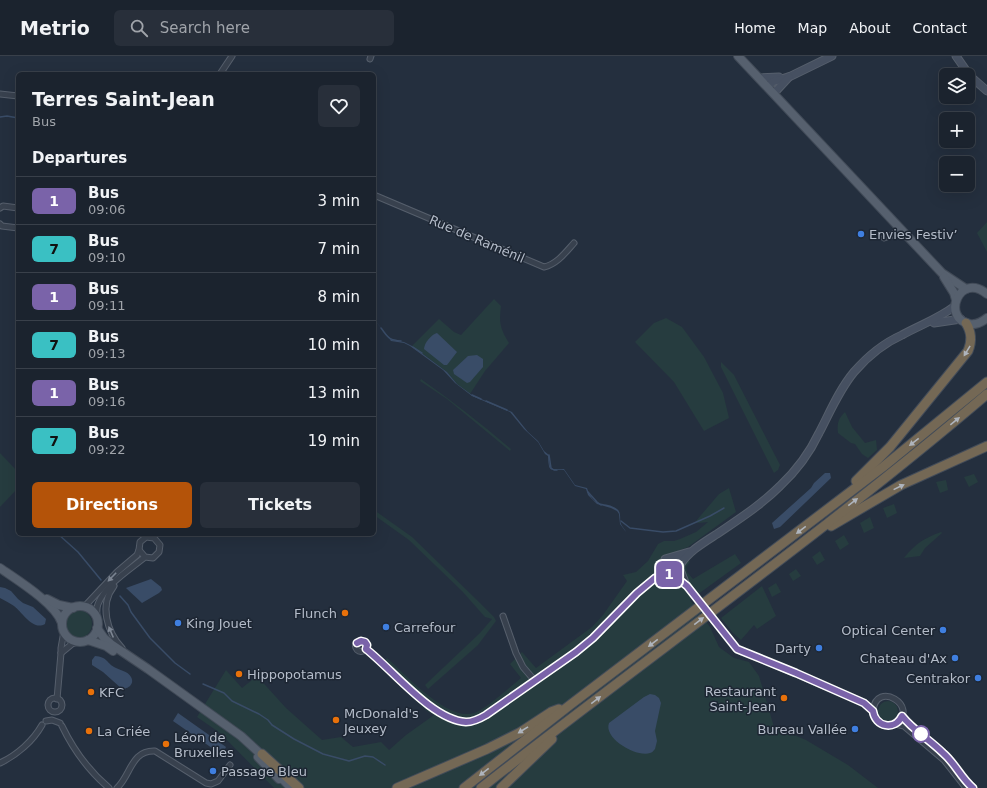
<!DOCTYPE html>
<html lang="en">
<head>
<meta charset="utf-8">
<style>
	body { margin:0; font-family:"DejaVu Sans",sans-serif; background:#282f3a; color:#f1f3f6; height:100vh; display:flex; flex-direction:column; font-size:15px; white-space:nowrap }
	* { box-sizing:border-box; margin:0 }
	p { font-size:13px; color:#a0a4aa }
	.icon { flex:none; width:22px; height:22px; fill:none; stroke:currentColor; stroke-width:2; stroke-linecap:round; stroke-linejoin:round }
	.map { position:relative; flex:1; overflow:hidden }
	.panel { position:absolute; left:16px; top:16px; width:360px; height:464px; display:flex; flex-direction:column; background:#1b232e; border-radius:6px; box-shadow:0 4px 16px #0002,0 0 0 1px #39404a }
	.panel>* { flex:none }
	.badge { padding:0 8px; border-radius:6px; font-size:14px; line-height:26px }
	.tools { position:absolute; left:939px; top:12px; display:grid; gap:8px }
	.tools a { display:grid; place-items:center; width:36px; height:36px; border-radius:6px; background:#1b232e; box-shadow:0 4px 16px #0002,0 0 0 1px #39404a; font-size:20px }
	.map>.badge { position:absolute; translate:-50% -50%; box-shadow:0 0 0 2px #fff }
	h2 { padding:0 16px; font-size:15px; line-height:36px }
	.round { display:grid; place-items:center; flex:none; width:42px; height:42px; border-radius:6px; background:#282f3a }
	.head { display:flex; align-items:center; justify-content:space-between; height:68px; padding:0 16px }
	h1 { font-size:19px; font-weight:800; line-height:30px }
	.cta { display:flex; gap:8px; margin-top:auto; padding:8px 16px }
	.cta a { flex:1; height:46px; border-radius:6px; background:#b45309; color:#fff; font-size:16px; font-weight:800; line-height:46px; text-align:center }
	.cta a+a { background:#282f3a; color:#f1f3f6 }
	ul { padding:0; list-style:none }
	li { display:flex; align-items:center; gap:12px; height:48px; padding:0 16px; border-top:1px solid #39404a }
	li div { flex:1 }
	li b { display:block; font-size:15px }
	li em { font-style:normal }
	li .badge { min-width:44px; font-weight:700; text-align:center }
	header { display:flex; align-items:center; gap:24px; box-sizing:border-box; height:56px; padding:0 20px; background:#1b232e; border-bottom:1px solid #39404a }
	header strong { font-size:19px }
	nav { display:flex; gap:22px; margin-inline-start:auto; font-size:14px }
	.search { width:280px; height:36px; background:#282f3a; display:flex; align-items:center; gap:10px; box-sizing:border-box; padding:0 14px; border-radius:6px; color:#a0a4aa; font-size:15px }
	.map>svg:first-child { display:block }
</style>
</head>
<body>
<header>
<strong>Metrio</strong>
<div class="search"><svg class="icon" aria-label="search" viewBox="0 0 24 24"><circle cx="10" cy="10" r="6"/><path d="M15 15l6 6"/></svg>Search here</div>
<nav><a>Home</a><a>Map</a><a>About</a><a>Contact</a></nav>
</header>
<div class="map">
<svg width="987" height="732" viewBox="0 0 987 732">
	<rect width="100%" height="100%" fill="#242f3e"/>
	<g fill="#263c3f">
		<polygon points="987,166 987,196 977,177"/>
		<path d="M494,243L501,250C499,267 500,272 509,287L485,315L470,338L457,328L447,316L412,290L439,263L454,276L461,279Z"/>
		<polygon points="666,262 682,271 704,301 723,337 729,362 704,375 674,326 635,286 654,267"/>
		<polygon points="721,306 734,319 780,409 778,414 774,417 721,311"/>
		<path d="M421,323C452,345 482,368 511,393L510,395L447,343L420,325Z"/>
		<path d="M845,356L852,371L865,387L876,384L877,394L868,402L862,398L855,388L851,387L838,377C837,367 838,363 845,356Z"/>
		<polygon points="0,397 18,416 18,432 0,451"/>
		<polygon points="974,418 978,426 969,431 964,421"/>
		<polygon points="946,424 948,434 940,437 936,426"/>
		<path d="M729,432L736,456L688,491L678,495L690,506L686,511L687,516L693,523L735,498L741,507L690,544L710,571L719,591L734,602L749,606L759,620L774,671L806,684L848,709L878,732H274L220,677L197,661L226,614L242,632L257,620L286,652L322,684L341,681L353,691L381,686L389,694L406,679L434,659L427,655L380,611L387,602C405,618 448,666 474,657C485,654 510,631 521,622L510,608L522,596L536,612L592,571L603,559L627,525L623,519L636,516L648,505L658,488L664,485H674L680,483L696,476L708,466L698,467L696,465L719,438Z"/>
		<polygon points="894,448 897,457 887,462 883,452"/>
		<polygon points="374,454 412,481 480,547 494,561 496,565 478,589 428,633 425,629 480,577 492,563 485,561 462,535 409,484 374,459"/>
		<polygon points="870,461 874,472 864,477 860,467"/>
		<path d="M941,476L942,477L925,492L920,500L904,502C915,488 924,482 941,476Z"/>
		<polygon points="844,479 849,488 840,494 835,485"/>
		<polygon points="820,495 825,504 817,509 812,501"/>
		<polygon points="796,513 801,520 793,525 789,518"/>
		<polygon points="776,527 781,536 772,541 768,532"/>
		<polygon points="762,530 776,560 757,573 754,569 741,584 733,577 721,562"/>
		<circle cx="78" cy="568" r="14"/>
		<circle cx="888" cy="655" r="10"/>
	</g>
	<g fill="#394c67">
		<path d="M374,263L390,283L392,284L404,286L412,290L447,316L457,328L472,339L512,356L528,376L538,385L544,395L549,399C550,418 550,412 564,413L575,429L587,432C594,454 605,444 617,453C622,457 619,463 621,468C622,471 625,473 626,476L620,468L619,458L617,455L611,452L597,448L588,439L586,433L575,430L564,414C550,413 549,418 548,400L545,398L538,386L524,373L510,356L472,340L455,327L443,314L410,290L404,287L391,285Z"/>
		<path d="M437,277L457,296L447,309H444L424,293C424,287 432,278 437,277Z"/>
		<polygon points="477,299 483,303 483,311 470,326 467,327 454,318 453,314 468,300"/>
		<polygon points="825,417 830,417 831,422 780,471 774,473 772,467 811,432 814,427"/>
		<polygon points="151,523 161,531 162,534 159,537 142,547 126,532"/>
		<path d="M0,531L5,532L11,535L18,543L23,547L33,551L46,563L45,568C33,575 23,557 14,550C10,547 5,545 0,542Z"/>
		<path d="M95,600C107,601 106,606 114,611C119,614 128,615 131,621C135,628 128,633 122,633L103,616L92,609V604Z"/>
		<path d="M650,638L655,639L659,642L661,647L655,675L657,685L655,693C654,694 652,697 650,697C638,702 603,683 609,667L644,641Z"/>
		<polygon points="178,657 226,691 222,699 173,665"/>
	</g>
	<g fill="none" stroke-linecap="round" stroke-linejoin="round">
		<g stroke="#394c67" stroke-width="1.5">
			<polyline points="0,61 7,60 18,62"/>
			<path d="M381,272C388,281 388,284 401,285"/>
			<polyline points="413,291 422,297"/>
			<polyline points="472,339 481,343"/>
			<polyline points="486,345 507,354"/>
			<polyline points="549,399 551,412 554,414 557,414"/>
			<polyline points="588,436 597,446 601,449"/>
			<polyline points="621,465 630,472 663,476 676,475 710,460 724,452"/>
			<polyline points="58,478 78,496 101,524"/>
			<polyline points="120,540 128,549 131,556 150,582 175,607 190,618"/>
			<polyline points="203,628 224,637 232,645 259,658 268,664 272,669 294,683 323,698 349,705 365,700 373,701 385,709"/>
		</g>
		<g stroke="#565f6c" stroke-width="7">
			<g id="street">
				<polyline points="370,3 371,0"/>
				<polyline points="220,18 232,0"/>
				<polyline points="0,38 18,40"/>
				<path d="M374,139L544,211C557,208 565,197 574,187"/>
				<polyline points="0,152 3,150 18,152"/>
				<polyline points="0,168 2,170 18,172"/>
				<polyline points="884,182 890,180 901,173"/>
				<polyline points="680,511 687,529"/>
				<polyline points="672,518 687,530 698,542"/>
				<polyline points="655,522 669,517"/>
				<path d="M114,530C99,549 107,576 122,592"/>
				<polyline points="84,551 117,516 137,499 139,494"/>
				<polyline points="503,560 516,597 523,611 535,625"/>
				<path d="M97,564C97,559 96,553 98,548C106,528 129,514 145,501L153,502L159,496L160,489L154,482L146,481L140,486L139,494L145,501"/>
				<path d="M714,564L737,593L864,647C866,649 872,652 873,655C876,660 875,665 881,668C886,671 892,670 896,667C920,651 876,623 873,655"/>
				<circle cx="361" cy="590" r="5.5"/>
				<path d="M366,593C393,613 432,664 466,666C473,666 481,662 486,659L576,597L593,582L637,537L655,522L663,511"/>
				<polyline points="61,597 72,588 77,586"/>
				<circle cx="55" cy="649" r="7"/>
				<polyline points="57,643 61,597 61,592 64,575"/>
				<path d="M902,660C913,674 930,684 943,697C955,707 961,722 973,732"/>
				<polyline points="46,665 52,664 60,667"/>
				<polyline points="895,668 904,670 944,704 966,732"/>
				<path d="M62,670C74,695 89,715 109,732"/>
				<path d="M0,707C17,699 33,685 42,669"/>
				<path d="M117,732C131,719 131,694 155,695L206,727L211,728L218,725L230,709"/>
			</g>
		</g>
		<g stroke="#565f6c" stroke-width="9">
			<g id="secondary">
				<polyline points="956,0 970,20 987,35"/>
				<polyline points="759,22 779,21"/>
				<polyline points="768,32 772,26 791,20 832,0"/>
				<polyline points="774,38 777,34 789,21"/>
				<polyline points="934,267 961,263"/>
				<path d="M674,501L679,504L680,511L677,516C671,519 666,517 663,511L665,503L689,496"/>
				<path d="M680,509C689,495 703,487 717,478C739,463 761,449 780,430C796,415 810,396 819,377C830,356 839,334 854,316C867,301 884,287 902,279C920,269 938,263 955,250"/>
			</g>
		</g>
		<g stroke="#414a57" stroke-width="10">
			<g id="primary">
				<polyline points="738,0 942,217 966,233"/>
				<polyline points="944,221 954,237 956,244"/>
				<path d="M987,238C959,215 941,263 970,268C977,269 982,266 987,262"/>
				<path d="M0,512C17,524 55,547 62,567"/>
				<polyline points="47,543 59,549 73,552"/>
				<circle cx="80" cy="568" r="18"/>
				<polyline points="97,572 104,582 111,588 148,613 241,680 266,703"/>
				<polyline points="88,584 106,590 113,595"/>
				<polyline points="258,701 279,723"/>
				<polyline points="277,717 291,732"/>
			</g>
		</g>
		<g stroke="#434c59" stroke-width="11">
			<g id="highway">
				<path d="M856,425L890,391L968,295C972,285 972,277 966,267"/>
				<polyline points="831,470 901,429 987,390"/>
				<polyline points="262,698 299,732"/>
				<polyline points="397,732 487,693 519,677 551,656 559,653"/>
				<polyline points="464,732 570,649 883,411 987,326"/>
				<path d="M481,732C649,600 824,477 987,338"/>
				<polyline points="501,732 552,683"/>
			</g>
		</g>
		<use href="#street" stroke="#38414e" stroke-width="5"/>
		<use href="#secondary" stroke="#465061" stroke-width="7"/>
		<use href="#primary" stroke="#56606e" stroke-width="8"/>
		<use href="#highway" stroke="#746855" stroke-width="9"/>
	</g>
	<defs><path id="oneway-solid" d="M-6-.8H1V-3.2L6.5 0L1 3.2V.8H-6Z"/></defs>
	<g fill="#aeb4bd">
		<use href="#oneway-solid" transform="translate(967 295) rotate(121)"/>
		<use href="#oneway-solid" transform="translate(955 365) rotate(-39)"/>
		<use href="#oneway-solid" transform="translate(914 386) rotate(142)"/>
		<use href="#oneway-solid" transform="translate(899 431) rotate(-26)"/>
		<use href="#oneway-solid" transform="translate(853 446) rotate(-38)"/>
		<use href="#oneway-solid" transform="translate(801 474) rotate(143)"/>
		<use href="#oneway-solid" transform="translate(699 565) rotate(-37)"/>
		<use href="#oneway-solid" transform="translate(653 587) rotate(143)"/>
		<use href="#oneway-solid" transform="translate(596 644) rotate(-37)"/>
		<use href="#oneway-solid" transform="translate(523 674) rotate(148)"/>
		<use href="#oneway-solid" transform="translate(484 716) rotate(142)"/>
	</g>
	<g fill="#7c8592">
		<use href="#oneway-solid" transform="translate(112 521) rotate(134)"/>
		<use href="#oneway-solid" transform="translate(111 576) rotate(-113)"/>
	</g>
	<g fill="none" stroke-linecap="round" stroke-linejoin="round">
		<g stroke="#fff" stroke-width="9">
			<path id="line" d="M357,587L361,585L365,586L367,589L366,593C392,613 432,664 466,666C473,666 481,662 486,659L576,596L593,582L637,537L655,522L669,517L672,518L687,530L737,593L796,617L864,647L873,655C875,671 895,675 902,660C913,674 930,684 943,697C955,707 961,722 973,732"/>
		</g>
		<use href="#line" stroke="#7a63a9" stroke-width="6"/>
	</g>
	<g fill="#3f7fe0" stroke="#1d2633" stroke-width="1.5">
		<circle cx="861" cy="178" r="4"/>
		<circle cx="178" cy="567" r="4"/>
		<circle cx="386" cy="571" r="4"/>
		<circle cx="943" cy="574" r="4"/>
		<circle cx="819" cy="592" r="4"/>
		<circle cx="955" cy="602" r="4"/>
		<circle cx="978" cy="622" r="4"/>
		<circle cx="855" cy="673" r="4"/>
		<circle cx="213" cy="715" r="4"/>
	</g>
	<g fill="#e8710a" stroke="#1d2633" stroke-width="1.5">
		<circle cx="345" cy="557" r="4"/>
		<circle cx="239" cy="618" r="4"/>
		<circle cx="91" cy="636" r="4"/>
		<circle cx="784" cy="642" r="4"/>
		<circle cx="336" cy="664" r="4"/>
		<circle cx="89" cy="675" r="4"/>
		<circle cx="166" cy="688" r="4"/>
	</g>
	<circle fill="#fff" stroke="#7a63a9" stroke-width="2" cx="921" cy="678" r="8"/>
	<g text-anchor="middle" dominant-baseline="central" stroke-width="3" stroke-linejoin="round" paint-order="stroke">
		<g font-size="13" fill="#b4bcc9" stroke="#1d2633" text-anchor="start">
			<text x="869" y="178">Envies Festiv’</text>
			<text x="337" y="557" text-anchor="end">Flunch</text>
			<text x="186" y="567">King Jouet</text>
			<text x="394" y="571">Carrefour</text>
			<text x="935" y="574" text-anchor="end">Optical Center</text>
			<text x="811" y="592" text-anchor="end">Darty</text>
			<text x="947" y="602" text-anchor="end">Chateau d'Ax</text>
			<text x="247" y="618">Hippopotamus</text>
			<text x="970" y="622" text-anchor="end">Centrakor</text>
			<text x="776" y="635" text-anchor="end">Restaurant<tspan x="776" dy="15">Saint-Jean</tspan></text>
			<text x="99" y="636">KFC</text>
			<text x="344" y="657">McDonald's<tspan x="344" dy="15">Jeuxey</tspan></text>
			<text x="847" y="673" text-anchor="end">Bureau Vallée</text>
			<text x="97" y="675">La Criée</text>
			<text x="174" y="681">Léon de<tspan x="174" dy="15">Bruxelles</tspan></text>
			<text x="221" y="715">Passage Bleu</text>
		</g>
		<g font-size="13" fill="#b4bcc9" stroke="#1d2633">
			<text transform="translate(477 183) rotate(23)">Rue de Raménil</text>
		</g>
	</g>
</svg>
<div class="tools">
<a><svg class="icon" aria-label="layers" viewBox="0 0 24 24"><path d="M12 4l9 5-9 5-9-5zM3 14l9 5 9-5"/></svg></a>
<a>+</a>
<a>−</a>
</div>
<b class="badge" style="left:669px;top:518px;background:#7a63a9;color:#fff">1</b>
<section class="panel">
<div class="head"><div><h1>Terres Saint-Jean</h1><p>Bus</p></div><a class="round"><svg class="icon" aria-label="heart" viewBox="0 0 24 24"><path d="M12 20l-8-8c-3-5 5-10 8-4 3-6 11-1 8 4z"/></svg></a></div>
<h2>Departures</h2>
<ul>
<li><span class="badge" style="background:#7a63a9;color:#fff">1</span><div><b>Bus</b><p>09:06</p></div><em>3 min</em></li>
<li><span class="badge" style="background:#3ac0c3;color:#111">7</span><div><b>Bus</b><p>09:10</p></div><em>7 min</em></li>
<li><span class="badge" style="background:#7a63a9;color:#fff">1</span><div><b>Bus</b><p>09:11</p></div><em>8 min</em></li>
<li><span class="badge" style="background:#3ac0c3;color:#111">7</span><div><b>Bus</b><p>09:13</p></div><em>10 min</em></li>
<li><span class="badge" style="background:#7a63a9;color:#fff">1</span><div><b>Bus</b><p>09:16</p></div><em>13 min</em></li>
<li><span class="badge" style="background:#3ac0c3;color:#111">7</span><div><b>Bus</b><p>09:22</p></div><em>19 min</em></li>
</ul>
<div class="cta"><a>Directions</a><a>Tickets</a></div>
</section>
</div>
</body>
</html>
